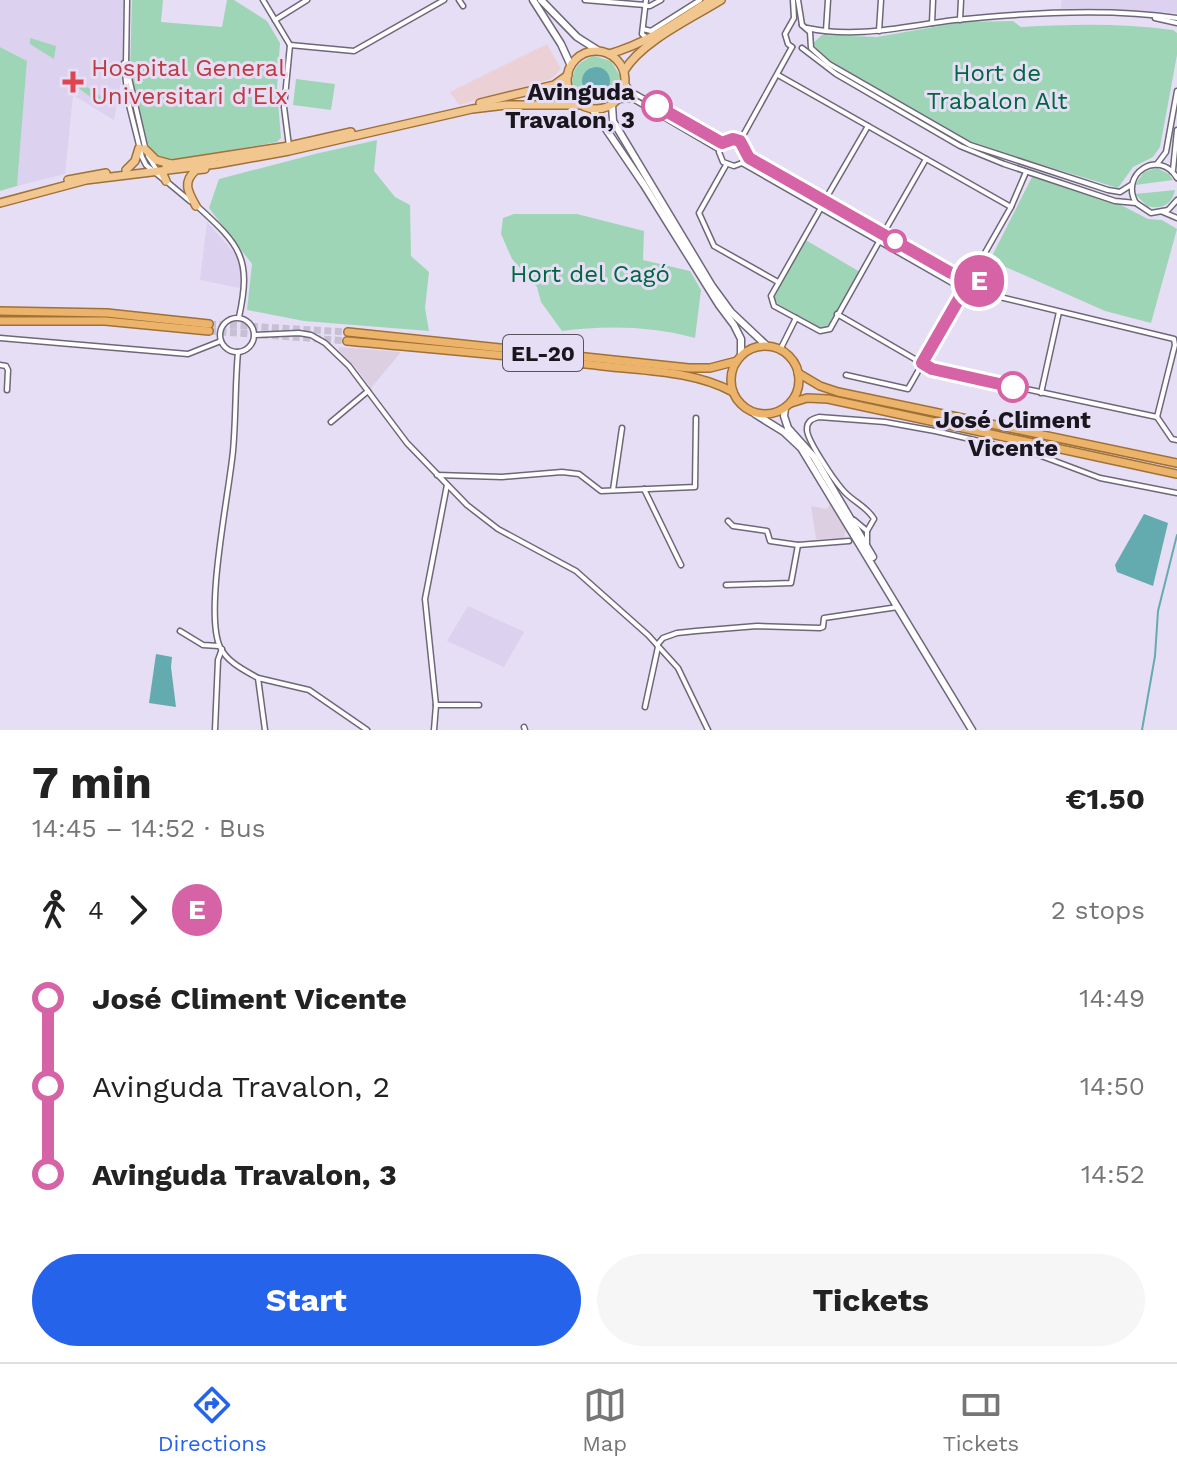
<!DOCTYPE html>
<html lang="en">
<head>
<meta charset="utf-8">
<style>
	body { margin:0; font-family:"Work Sans",sans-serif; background:#f6f6f6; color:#222; height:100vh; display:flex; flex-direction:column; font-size:30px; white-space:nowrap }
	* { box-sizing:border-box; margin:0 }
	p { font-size:26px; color:#767676 }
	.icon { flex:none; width:44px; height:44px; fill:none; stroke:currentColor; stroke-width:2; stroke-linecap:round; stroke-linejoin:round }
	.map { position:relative; height:730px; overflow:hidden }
	.panel { display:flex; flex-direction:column; background:#fff; flex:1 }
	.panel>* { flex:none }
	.badge { padding:0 16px; border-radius:26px; font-size:28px; line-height:52px }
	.map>.badge { position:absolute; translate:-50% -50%; box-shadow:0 0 0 4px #fff }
	.legs { display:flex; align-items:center; gap:12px; height:88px; padding:0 32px; font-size:26px }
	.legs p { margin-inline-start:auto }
	.head { display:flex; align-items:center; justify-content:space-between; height:136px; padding:0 32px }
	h1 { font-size:44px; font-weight:700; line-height:60px }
	.cta { display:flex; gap:16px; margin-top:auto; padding:16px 32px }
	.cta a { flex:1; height:92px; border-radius:48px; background:#2563eb; color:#fff; font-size:32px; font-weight:700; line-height:92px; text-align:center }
	.cta a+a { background:#f6f6f6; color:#222 }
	ul { padding:0 32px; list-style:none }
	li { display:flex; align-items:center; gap:28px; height:88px; font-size:30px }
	li i { display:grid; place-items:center; width:12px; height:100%; margin:0 10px; background:currentColor }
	li i::after { content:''; width:20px; height:20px; margin:-10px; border:6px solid; border-radius:50%; background:#fff }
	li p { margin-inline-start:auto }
	li:first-child i { background:linear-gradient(#0000 50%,currentColor 0) }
	li:last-child i { background:linear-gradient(currentColor 50%,#0000 0) }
	.dock { display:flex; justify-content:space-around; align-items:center; height:112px; border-top:2px solid #e0e0e0; background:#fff; font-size:22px; color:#767676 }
	.dock a { display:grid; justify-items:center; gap:4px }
	.dock .current { color:#2563eb }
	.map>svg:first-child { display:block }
</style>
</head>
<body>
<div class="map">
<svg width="1177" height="730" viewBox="0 0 1177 730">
	<rect width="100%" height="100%" fill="#e6def4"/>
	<g fill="#ddcfe2">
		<polygon points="339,347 401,352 371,388 357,369 339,351"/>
		<polygon points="830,504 846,529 844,538 816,539 811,506 827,509"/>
	</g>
	<g fill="#dcd1ee">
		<polygon points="0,0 125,0 123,71 114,120 73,95 65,174 17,186 27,61 0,47"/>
		<polygon points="1062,0 1177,0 1177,13 1093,8 1061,9"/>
		<polygon points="207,222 236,255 241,267 240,288 200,280"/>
		<polygon points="468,606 524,632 504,667 447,641"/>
	</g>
	<polygon fill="#ebd1d5" points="547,44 561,69 551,79 459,105 450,92"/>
	<g fill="#9fd5b7" fill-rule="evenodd">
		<polygon points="132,0 163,0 161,22 222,27 227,0 234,0 267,21 280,43 277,89 281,138 277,142 173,161 159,157 152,151 146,140 133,91 130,70"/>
		<path d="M1013,21L1021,27C1073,24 1122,23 1173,30L1177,33V55L1160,147L1153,157L1133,167L1118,188L971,143L832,63L816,50L813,43L822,35L877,37L962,22Z"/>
		<polygon points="30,38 56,46 54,59 30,44"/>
		<polygon points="0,47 27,61 17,186 0,191"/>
		<path d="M594,56L611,61L620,76L617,93L603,104L585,102L573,89C570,72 577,61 594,56ZM592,67H598L609,75L610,81L603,93L586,71Z"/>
		<polygon points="72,77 111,103 100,104 73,84"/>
		<polygon points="296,79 335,84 331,110 293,105"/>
		<polygon points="377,140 374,171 395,197 410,205 411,256 429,272 425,308 429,331 304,321 247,310 252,264 209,208 219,179 315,154"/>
		<polygon points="1157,168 1169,174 1173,180 1135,185 1144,172"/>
		<polygon points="1033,175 1121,205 1148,219 1162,220 1177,229 1151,323 1105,311 990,260"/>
		<path d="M1175,190C1172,205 1161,210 1147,206L1135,194Z"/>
		<path d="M514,214H577L644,231L643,260L690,271L701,290L695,338C653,326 605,325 562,331L541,302L537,287L512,259L501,234L503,218Z"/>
		<polygon points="804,239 860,272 827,327 819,327 778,304 774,298"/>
	</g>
	<g fill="#64abb0">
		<circle cx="596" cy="81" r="14"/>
		<polygon points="1144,514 1168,523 1153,586 1117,572 1115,565"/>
		<polygon points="156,654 172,657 171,667 176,707 149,703"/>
	</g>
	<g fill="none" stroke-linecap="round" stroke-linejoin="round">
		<polyline stroke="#64abb0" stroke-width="2" points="1142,730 1155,656 1158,611 1177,535"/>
		<g stroke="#c7c0d4" stroke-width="7" stroke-dasharray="7 3.5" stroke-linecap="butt">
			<polyline points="209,324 348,332"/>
			<polyline points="209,331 347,341"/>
		</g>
		<g stroke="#6e677a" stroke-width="7">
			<g id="minor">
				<polyline points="127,0 126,65 145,147"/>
				<polyline points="263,0 290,45 284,107 289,146"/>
				<polyline points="459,0 463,6"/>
				<polyline points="585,0 645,5"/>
				<polyline points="646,0 642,34 648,39"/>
				<polyline points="798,0 802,25"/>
				<polyline points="645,6 650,6 661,0"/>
				<polyline points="1155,18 1177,23"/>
				<polyline points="275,20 307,0"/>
				<polyline points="960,20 961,0"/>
				<polyline points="932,23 933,0"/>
				<polyline points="802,25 810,32 811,48 829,64 970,145 1108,190 1120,192 1131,185"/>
				<path d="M807,28C857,39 905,26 955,20C1023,13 1109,8 1177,18"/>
				<polyline points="643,29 651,31 700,0"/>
				<polyline points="826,31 828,0"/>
				<polyline points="879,31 881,0"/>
				<polyline points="290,45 354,51 444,0"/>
				<polyline points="792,47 788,44 785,34 794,18 793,0"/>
				<polyline points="802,48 836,74 960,146 1004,164 1115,201 1136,203"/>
				<polyline points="124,63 128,101 142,157 146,165 163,179"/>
				<polyline points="778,75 1011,207"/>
				<polyline points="626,84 632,92 724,143"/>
				<polyline points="618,100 633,99 720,150"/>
				<polyline points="740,141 792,47"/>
				<polyline points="740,141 745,148 746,155"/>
				<polyline points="724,143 719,152 723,162 734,166 742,163"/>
				<polyline points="724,143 733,139 740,141"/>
				<polyline points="746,154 959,275"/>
				<polyline points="148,156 158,172"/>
				<polyline points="742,163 954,284"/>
				<polyline points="1157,164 1166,152 1177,91"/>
				<polyline points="726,165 699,213 714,246 778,282"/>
				<polyline points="1173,170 1177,130"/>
				<path d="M1177,178C1159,148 1119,174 1136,203L1151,213L1168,210L1177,200"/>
				<polyline points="166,181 190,201"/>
				<polyline points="825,200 868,126"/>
				<path d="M197,206C240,245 252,258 239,317"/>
				<polyline points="822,206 771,296 774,306 820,331 830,329 880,240"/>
				<polyline points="1163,212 1177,218"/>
				<polyline points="883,234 926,159"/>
				<polyline points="973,274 1011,207 1026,172"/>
				<polyline points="979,292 1174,339 1175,345 1157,417"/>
				<polyline points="960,297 971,298 979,292 979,281 973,274"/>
				<polyline points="960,297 954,286 956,278 963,273 973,274"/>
				<polyline points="837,314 932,369 1157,417"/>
				<circle cx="237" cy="335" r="17"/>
				<polyline points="255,335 299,333 311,335 325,343 349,366 407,443 467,505 498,529 576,571 648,635 678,668 708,730"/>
				<polyline points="0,338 188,354 221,341"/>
				<polyline points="780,350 796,318"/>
				<path d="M238,352C235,385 236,418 233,451C229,494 204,612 220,647C227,662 244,670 258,678L265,730"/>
				<polyline points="0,365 6,366 8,370 7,390"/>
				<polyline points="846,375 908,389 960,297"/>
				<polyline points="1041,393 1059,312"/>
				<polyline points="1157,417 1172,439 1177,440"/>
				<polyline points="331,422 368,391"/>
				<polyline points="437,475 502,477 562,472 579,474 601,491 695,487 696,418"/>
				<polyline points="644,489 681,565"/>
				<polyline points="613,490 622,428"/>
				<polyline points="854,520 867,531"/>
				<polyline points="728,521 733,526 767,531 770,541 798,545 849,541"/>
				<path d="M867,543V531L874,519C867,506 851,501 842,489C834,480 806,439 807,429C807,421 812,419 819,417L885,422L935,431L1036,454L1100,478L1177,493"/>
				<polyline points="726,585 791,583 798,545"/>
				<polyline points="180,631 203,645 219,646"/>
				<polyline points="657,645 663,638 677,633 696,631 757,626 820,628 823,627 824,618 898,607"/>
				<polyline points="258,678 309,690 367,730"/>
				<polyline points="436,705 479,705"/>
				<polyline points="645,707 658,647"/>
				<polyline points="524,727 525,730"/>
				<polyline points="215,730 218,660 222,649"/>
				<polyline points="434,730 436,705 425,599 447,485"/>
			</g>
		</g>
		<g stroke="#6e677a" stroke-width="9">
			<g id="secondary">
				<polyline points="533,0 561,44 571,66"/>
				<polyline points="541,0 577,37 599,51"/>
				<polyline points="612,105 613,121 712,286 731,312 767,346"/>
				<polyline points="593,110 644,185 719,305 734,325 741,339 741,356"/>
				<polyline points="785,408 784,416 788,428 814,457 873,557"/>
				<polyline points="755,414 784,432 801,448 972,730"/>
			</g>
		</g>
		<g stroke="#a07037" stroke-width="10">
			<g id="primary">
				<circle cx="596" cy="80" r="29"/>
				<path d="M609,54C648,43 678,21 711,0"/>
				<path d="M624,71C642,41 692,18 721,0"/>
				<polyline points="480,103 554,85 568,75"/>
				<polyline points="145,149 156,160 171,164"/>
				<polyline points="166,165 289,146 351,132"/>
				<polyline points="126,170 135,161 139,148"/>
				<polyline points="68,180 106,173"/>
				<polyline points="166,181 163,174 166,168"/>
				<polyline points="0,203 86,180 217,164 289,151 472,109 506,105 580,105"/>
				<path d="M196,206C188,192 182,182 196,170L205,169"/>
			</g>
		</g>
		<g stroke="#a07037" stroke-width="10">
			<g id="trunk">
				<polyline points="0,311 107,313 209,324"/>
				<polyline points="0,321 105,321 209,331"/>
				<polyline points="348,332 689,368 710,368 737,361"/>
				<path d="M347,341C432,349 517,356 603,366C647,371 694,371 733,392"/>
				<circle cx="765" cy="380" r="34"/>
				<polyline points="798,373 820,386 838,392 1177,463"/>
				<polyline points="791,403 807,398 828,399 1177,474"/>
			</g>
		</g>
		<use href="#minor" stroke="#fff" stroke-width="4"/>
		<use href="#secondary" stroke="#fff" stroke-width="6"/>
		<use href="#primary" stroke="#f1c78f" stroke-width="7"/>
		<use href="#trunk" stroke="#ecb46a" stroke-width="7"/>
	</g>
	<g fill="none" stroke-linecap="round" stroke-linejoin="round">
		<g stroke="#fff" stroke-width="18">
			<polyline id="line-1" points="657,106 722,143 733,139 740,141 749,158 951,273 973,274 979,281 979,292 971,298 960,297 922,363 932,369 1013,387"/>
		</g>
		<use href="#line-1" stroke="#d663a6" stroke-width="12"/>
	</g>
	<path fill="#e0444e" stroke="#e6def4" stroke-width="3" d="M69 70h8v8h8v8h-8v8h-8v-8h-8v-8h8z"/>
	<g fill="#fff" stroke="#d663a6" stroke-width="4">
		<circle cx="657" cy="106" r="14"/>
		<circle cx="895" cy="241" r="10"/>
		<circle cx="1013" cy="387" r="14"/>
	</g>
	<g text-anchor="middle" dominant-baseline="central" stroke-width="6" stroke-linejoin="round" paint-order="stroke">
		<rect fill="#e6def4" stroke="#56525e" stroke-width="2" x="503" y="335" width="80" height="36" rx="6"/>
		<g font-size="22" font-weight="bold" fill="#19161e">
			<text x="543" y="353">EL-20</text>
		</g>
		<g font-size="24" fill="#be3a42" stroke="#e6def4" text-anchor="start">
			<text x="91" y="68">Hospital General<tspan x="91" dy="28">Universitari d'Elx</tspan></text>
		</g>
		<g font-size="24" fill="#006642" stroke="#e6def4">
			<text x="997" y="73">Hort de<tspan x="997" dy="28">Trabalon Alt</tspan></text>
			<text x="590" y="274">Hort del Cagó</text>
		</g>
		<g font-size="24" font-weight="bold" fill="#19161e" stroke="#e6def4" text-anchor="end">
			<text x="635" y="92">Avinguda<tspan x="635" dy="28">Travalon, 3</tspan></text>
			<text x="1013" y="420" text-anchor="middle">José Climent<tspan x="1013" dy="28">Vicente</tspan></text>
		</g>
	</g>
</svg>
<b class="badge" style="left:979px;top:281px;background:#d663a6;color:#fff">E</b>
</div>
<section class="panel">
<div class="head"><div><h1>7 min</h1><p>14:45 – 14:52 · Bus</p></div><b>€1.50</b></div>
<div class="legs"><svg class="icon" aria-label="walk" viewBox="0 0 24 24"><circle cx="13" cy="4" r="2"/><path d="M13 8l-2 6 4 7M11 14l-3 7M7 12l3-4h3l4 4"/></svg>4<svg class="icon" aria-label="forward" viewBox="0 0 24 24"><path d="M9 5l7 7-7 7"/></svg><b class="badge" style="background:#d663a6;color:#fff">E</b><p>2 stops</p></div>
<ul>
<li><i style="color:#d663a6"></i><b>José Climent Vicente</b><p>14:49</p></li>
<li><i style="color:#d663a6"></i><span>Avinguda Travalon, 2</span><p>14:50</p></li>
<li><i style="color:#d663a6"></i><b>Avinguda Travalon, 3</b><p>14:52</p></li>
</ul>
<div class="cta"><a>Start</a><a>Tickets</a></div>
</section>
<nav class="dock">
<a class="current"><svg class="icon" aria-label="directions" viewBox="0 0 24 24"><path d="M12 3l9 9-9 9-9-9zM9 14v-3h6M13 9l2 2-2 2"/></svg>Directions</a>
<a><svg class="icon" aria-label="map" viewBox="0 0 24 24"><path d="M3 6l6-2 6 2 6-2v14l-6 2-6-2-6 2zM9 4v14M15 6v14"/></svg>Map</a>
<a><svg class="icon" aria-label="tickets" viewBox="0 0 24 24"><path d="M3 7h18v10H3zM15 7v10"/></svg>Tickets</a>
</nav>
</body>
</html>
